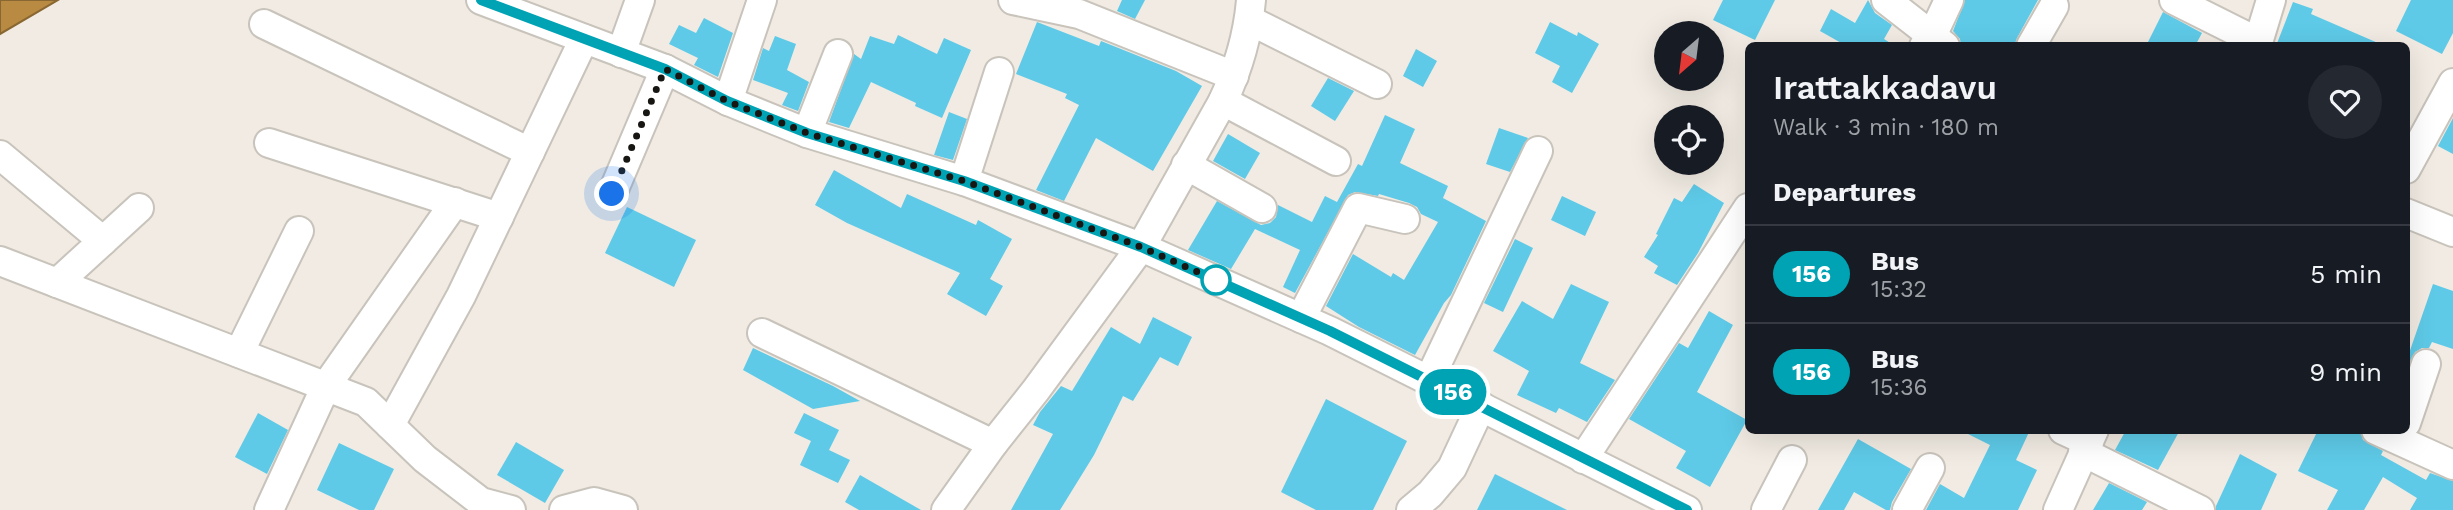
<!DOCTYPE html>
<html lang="en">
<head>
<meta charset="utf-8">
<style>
	body { margin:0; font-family:"Work Sans",sans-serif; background:#242831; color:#f1f3f6; height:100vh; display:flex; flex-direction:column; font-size:26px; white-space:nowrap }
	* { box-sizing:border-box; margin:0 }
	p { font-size:23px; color:#9ea1a6 }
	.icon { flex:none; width:38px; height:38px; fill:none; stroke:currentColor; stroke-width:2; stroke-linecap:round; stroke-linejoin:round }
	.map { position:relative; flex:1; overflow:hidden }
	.drawer { position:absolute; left:1745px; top:42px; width:665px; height:392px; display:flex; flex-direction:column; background:#171b24; border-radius:10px; box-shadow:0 7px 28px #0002 }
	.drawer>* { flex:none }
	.badge { padding:0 14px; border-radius:23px; font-size:24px; line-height:46px }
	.needle { width:46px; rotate:208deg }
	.controls { position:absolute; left:1654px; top:21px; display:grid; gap:14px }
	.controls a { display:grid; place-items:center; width:70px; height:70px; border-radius:50%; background:#171b24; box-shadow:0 7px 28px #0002; font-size:35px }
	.you { position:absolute; width:35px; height:35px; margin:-18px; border:5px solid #fff; border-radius:50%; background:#1a73e8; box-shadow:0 0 0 10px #1a73e833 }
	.map>.badge { position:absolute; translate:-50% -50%; box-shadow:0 0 0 4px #fff }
	h2 { padding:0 28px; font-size:26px; line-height:63px }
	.round { display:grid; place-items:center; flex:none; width:74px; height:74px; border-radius:37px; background:#242831 }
	.summary { display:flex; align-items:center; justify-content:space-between; height:119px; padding:0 28px }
	h1 { font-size:33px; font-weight:600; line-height:52px }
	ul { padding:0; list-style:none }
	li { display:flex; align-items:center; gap:21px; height:98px; padding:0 28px; border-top:2px solid #363941 }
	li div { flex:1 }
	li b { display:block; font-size:26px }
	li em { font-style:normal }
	li .badge { min-width:77px; font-weight:700; text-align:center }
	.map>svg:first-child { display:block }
</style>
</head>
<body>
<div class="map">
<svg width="2453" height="510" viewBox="0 0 2453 510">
	<rect width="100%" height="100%" fill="#f1ebe3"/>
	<polygon fill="#b98a41" stroke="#896733" stroke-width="2" points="0,0 58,0 0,34"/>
	<g fill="#5ecae7">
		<polygon points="1122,0 1145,0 1135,19 1117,11"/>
		<polygon points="1723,0 1775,0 1755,40 1713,20"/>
		<polygon points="1868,0 1875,13 1892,25 1884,39 1895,46 1842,46 1843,44 1820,31 1831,9 1855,23"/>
		<polygon points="1965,0 2038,0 2017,38 2014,46 1961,46 1960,39 1953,31"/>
		<polygon points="2411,0 2453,0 2453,33 2442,54 2396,31"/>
		<polygon points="2293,2 2313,9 2311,14 2385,46 2276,46"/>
		<polygon points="2163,12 2202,33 2195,46 2146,46"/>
		<polygon points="704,18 733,33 718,77 694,65 698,58 669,44 679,25 696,33"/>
		<polygon points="1037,22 1099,46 1101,41 1176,71 1202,86 1153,171 1096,138 1064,201 1036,190 1079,105 1065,98 1067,94 1016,74"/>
		<polygon points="1550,22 1577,36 1578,32 1599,44 1572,93 1552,82 1560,66 1535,53"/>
		<polygon points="898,35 937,54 944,38 971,50 942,118 915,106 916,103 871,82 849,128 829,122 854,54 861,59 870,36 894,44"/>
		<polygon points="775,36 796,44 787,70 809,82 798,111 782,105 788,93 753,80 763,48 769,51"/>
		<polygon points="1416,49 1437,61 1423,87 1403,76"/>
		<polygon points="1328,78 1354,91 1335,121 1311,106"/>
		<polygon points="949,112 967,119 953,160 934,155"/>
		<polygon points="1385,115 1415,129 1400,163 1448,186 1443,198 1486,221 1451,295 1444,303 1415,355 1359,327 1326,306 1353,254 1391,277 1393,273 1404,280 1438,222 1421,214 1417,207 1409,203 1379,194 1378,196 1355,192 1348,195 1295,293 1283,287 1300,250 1255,229 1231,269 1188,250 1217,201 1261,225 1270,223 1276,217 1278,205 1312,222 1325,196 1337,202 1358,164 1362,166"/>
		<polygon points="2453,118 2453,154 2438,146"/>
		<polygon points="1499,128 1528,138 1510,172 1486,164"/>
		<polygon points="1228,134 1260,153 1245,179 1213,161"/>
		<polygon points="834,170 901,208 907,194 976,225 978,220 1012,239 990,279 1003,286 986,316 947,294 960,273 847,223 815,205"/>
		<polygon points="1694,184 1724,203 1698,253 1677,285 1654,273 1658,266 1644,257 1658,235 1656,234 1674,198 1682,202"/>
		<polygon points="1562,196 1596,212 1585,236 1551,220"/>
		<polygon points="627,207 696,240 674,287 605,253"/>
		<polygon points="1515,239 1533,248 1503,312 1484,303"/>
		<polygon points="1571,284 1609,302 1580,363 1615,380 1587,422 1559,408 1556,413 1517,395 1529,371 1493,351 1522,301 1553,319"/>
		<polygon points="2433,284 2453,291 2453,349 2432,342 2429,348 2422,348 2415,352 2406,370 2406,362"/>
		<polygon points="1709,311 1733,325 1697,392 1747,420 1710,487 1676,468 1686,451 1629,419 1679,343 1688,348"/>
		<polygon points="1153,317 1192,337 1178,366 1160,357 1133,401 1123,396 1094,455 1060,510 1011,510 1053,434 1033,425 1040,412 1061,386 1072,391 1111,327 1140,344"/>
		<polygon points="753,348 833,386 860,401 813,409 743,370"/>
		<polygon points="1326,399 1407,441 1373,510 1316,510 1281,492"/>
		<polygon points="258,413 288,430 267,474 235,457"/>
		<polygon points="804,413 839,430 829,450 850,460 838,483 800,465 811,441 794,433"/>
		<polygon points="1960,430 2030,430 2016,460 2037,470 2018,510 1926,510 1940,484 1964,498 1990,445"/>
		<polygon points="2126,430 2180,430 2158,470 2115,450"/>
		<polygon points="2318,430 2360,430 2363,440 2383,451 2381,455 2426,480 2430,473 2453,481 2453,510 2410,510 2417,498 2383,477 2364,510 2327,510 2338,490 2298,471"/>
		<polygon points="1858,439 1911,469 1892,502 1890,510 1886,510 1854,492 1844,510 1818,510"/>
		<polygon points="516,442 564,470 545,503 497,475"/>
		<polygon points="339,443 394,469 374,510 359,510 317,490"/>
		<polygon points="2240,454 2277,474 2261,510 2216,510 2216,506"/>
		<polygon points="1495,474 1567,510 1477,510"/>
		<polygon points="860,475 921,510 859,510 845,502"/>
		<polygon points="2109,483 2147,502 2142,510 2093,510"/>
	</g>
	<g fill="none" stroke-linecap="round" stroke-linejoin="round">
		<g stroke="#c8c3bb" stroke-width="32">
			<g id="minor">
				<polyline points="481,0 665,69 728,101 807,133 964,181 1141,247 1330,331 1687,510"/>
				<polyline points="1013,0 1079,14 1234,76"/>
				<polyline points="1886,0 1945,46"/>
				<polyline points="2174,0 2258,42"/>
				<polyline points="1249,20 1377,84"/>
				<polyline points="264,24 530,152"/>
				<polyline points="1924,46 1933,34 1949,0"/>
				<polyline points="2031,46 2054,6"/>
				<polyline points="2257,46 2271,0"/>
				<polyline points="621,53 640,0"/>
				<polyline points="728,101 762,0"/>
				<polyline points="1223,101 1336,161"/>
				<polyline points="807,133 838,54"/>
				<polyline points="269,143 499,217"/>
				<polyline points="0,155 103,241"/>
				<polyline points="1186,165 1262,208"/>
				<polyline points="2406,169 2453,83"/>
				<polyline points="964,181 999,72"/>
				<polyline points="612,194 665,69"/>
				<polyline points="2406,213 2453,232"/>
				<polyline points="0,261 366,402 425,459 481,502 511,510"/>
				<polyline points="57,283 139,208"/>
				<polyline points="1301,318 1358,208 1405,219"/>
				<polyline points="762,333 993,444"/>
				<polyline points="239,353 299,231"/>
				<polyline points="1429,380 1538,151"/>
				<polyline points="2406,423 2426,364"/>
				<polyline points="390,425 461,296 584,39"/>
				<polyline points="2063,430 2089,442"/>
				<polyline points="2376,430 2453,465"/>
				<polyline points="2083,452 2200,510"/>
				<polyline points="1583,459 1748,208"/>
				<polyline points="269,510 326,386 455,202"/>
				<polyline points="564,510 594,502 623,510"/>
				<path d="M946,510L993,444L1036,390L1141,247L1223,101C1238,69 1248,35 1251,0"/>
				<polyline points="1411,510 1430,494 1452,468 1481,406"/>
				<polyline points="1766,510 1792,460"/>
				<polyline points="1907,510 1930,468"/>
				<polyline points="2058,510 2094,430"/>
			</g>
		</g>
		<use href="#minor" stroke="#fff" stroke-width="28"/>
	</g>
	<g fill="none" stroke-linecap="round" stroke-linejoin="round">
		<g stroke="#fff" stroke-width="16">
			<polyline id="line" points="481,0 665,69 727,101 807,133 964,181 1141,247 1330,331 1687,510"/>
		</g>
		<use href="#line" stroke="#00a3b4" stroke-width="10"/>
		<polyline stroke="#181613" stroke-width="7" stroke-dasharray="0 12.6" points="612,194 665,69 727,101 807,133 964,181 1141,247 1216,280"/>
	</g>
	<circle fill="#fff" stroke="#00a3b4" stroke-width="3.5" cx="1216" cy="280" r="14"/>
</svg>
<div class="controls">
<a><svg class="needle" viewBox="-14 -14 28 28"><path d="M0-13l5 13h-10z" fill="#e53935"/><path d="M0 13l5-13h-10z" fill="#9ea1a6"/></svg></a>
<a><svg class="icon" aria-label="locate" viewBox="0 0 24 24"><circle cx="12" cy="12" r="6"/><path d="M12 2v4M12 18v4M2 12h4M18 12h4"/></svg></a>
</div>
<div class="you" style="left:612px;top:194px"></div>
<b class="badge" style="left:1453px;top:392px;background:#00a3b4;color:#fff">156</b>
<section class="drawer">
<div class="summary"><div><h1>Irattakkadavu</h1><p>Walk · 3 min · 180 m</p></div><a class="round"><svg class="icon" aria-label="heart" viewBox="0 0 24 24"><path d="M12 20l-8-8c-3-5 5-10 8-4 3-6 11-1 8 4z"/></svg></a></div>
<h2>Departures</h2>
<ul>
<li><span class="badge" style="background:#00a3b4;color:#fff">156</span><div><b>Bus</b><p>15:32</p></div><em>5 min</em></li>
<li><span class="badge" style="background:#00a3b4;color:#fff">156</span><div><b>Bus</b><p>15:36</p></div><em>9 min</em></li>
</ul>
</section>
</div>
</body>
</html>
